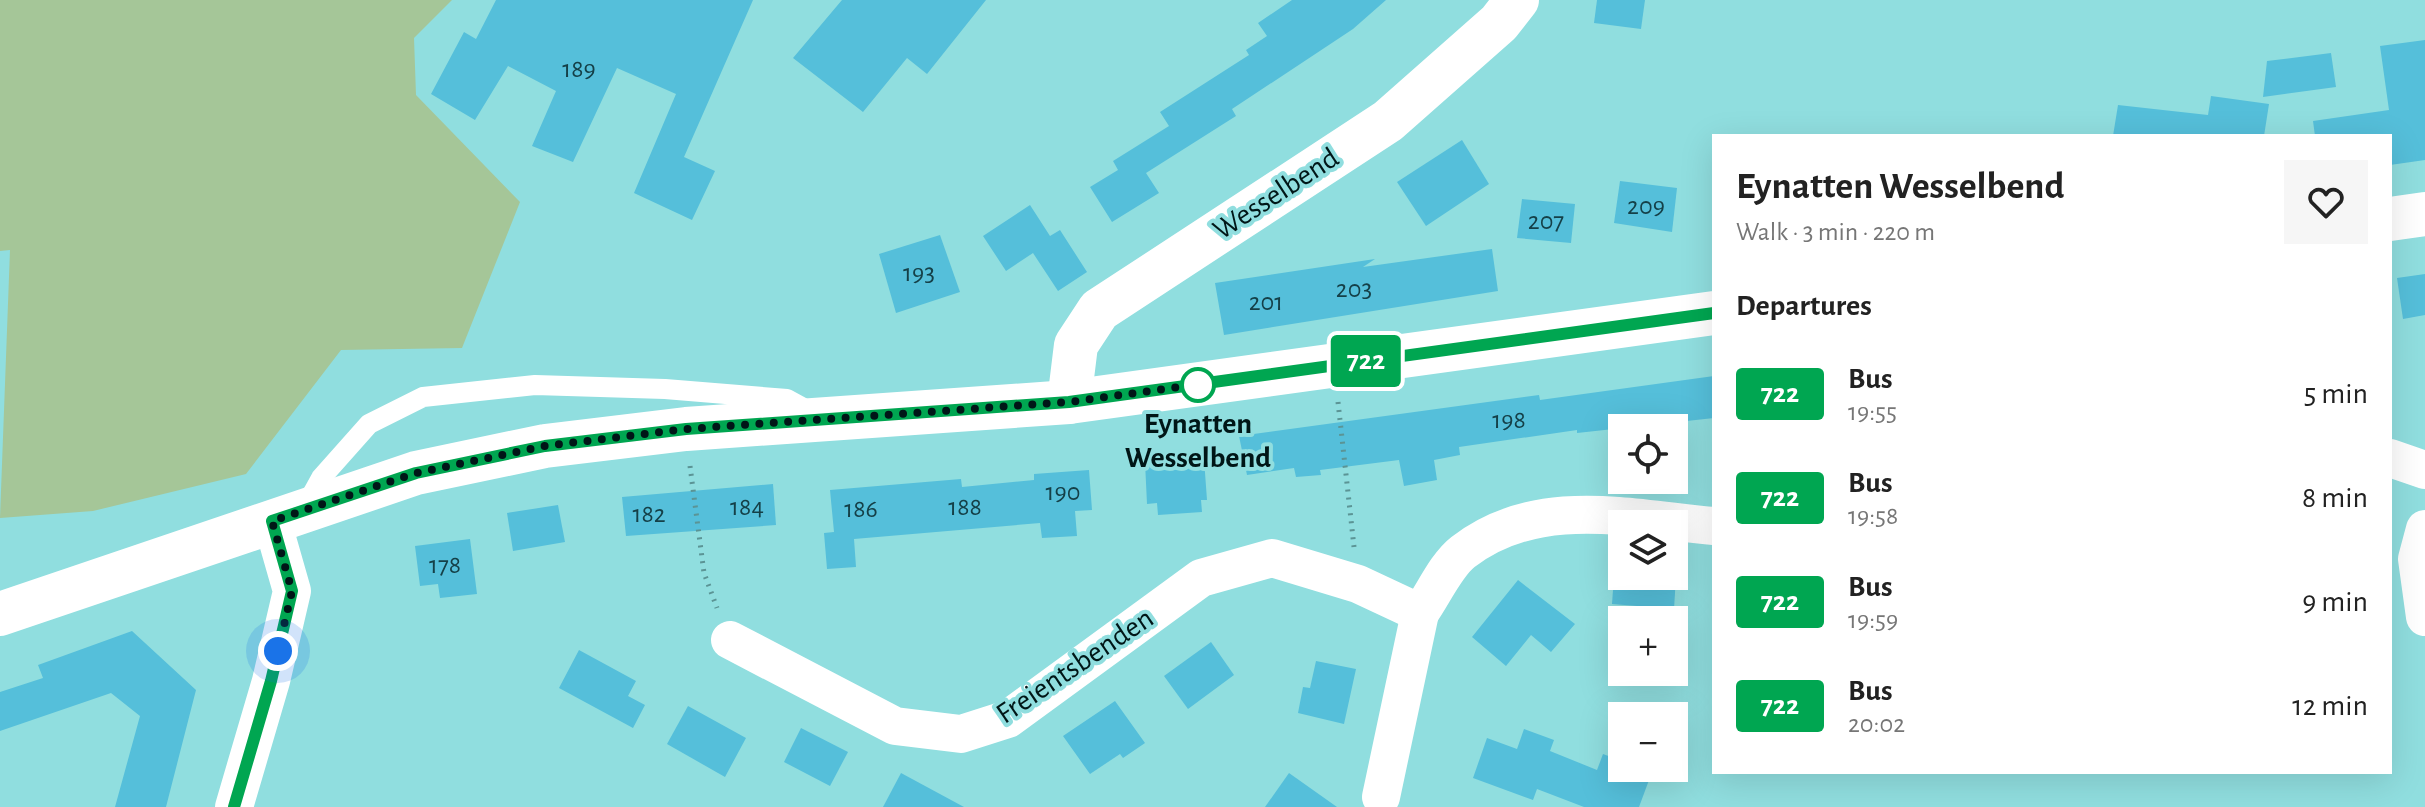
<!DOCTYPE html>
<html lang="en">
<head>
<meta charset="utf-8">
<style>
	body { margin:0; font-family:"Alegreya Sans",sans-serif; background:#f6f6f6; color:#222; height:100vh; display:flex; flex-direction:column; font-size:30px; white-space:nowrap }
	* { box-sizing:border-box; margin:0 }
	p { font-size:26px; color:#767676 }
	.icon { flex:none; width:44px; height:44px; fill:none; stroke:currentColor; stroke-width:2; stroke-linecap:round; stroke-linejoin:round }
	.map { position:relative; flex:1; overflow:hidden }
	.details { position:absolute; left:1712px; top:134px; width:680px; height:640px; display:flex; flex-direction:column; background:#fff; border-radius:0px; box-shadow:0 8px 32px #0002 }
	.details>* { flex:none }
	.badge { padding:0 16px; border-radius:6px; font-size:28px; line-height:52px }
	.tools { position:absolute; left:1608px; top:414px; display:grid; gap:16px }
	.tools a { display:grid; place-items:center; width:80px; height:80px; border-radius:0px; background:#fff; box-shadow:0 8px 32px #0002; font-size:40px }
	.you { position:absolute; width:40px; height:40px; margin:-20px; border:6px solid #fff; border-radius:50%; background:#1a73e8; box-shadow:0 0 0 12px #1a73e833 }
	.map>.badge { position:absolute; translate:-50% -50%; box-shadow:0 0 0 4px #fff }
	h2 { padding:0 24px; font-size:30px; line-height:72px }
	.round { display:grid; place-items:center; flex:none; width:84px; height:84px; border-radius:0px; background:#f6f6f6 }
	.summary { display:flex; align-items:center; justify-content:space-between; height:136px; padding:0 24px }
	h1 { font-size:38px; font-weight:700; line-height:60px }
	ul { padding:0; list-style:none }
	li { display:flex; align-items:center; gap:24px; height:104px; padding:0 24px }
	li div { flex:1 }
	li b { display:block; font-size:30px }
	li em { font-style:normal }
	li .badge { min-width:88px; font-weight:700; text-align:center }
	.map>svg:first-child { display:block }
</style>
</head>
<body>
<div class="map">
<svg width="2425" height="807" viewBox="0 0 2425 807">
	<rect width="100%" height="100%" fill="#90dedf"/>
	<polygon fill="#a5c698" points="0,0 452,0 414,38 416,95 520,202 462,348 341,350 246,474 93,511 0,518 10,250 0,251"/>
	<g fill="#55bfda">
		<polygon points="496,0 753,0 684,157 715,171 692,220 634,193 676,94 617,68 573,162 532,146 556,91 508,66 475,120 431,94 464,32 476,39"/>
		<polygon points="842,0 986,0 927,74 907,58 863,112 793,58"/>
		<polygon points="1292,0 1386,0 1353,29 1232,109 1236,116 1146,173 1159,193 1112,222 1090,187 1118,170 1113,161 1169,126 1160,112 1249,55 1246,50 1267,36 1258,23"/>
		<polygon points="1597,0 1645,0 1641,29 1594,23"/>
		<polygon points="2425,40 2425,160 2390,165 2390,136 2315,136 2313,121 2389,110 2380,46"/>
		<polygon points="2331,53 2336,87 2263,97 2267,61"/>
		<polygon points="2211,96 2269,104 2264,136 2113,136 2118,105 2208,115"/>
		<polygon points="1462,140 1489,184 1426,226 1397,182"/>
		<polygon points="1620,181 1677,188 1672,232 1614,223"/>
		<polygon points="1522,199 1575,204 1571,243 1517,238"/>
		<polygon points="1030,205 1050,236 1060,230 1087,272 1058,291 1033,253 1006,271 983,236"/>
		<polygon points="940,235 960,292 896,313 879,254"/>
		<polygon points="1492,249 1498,291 1224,335 1215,283 1375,259 1363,267"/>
		<polygon points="2425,274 2425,315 2403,319 2397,278"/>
		<polygon points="1714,376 1714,418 1577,433 1577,430 1459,447 1460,455 1434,460 1437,480 1404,486 1399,460 1320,470 1321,475 1296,477 1294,468 1247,475 1239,436 1539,395 1540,400"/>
		<polygon points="1204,459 1207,500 1201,500 1202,512 1158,515 1157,503 1147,504 1145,462"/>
		<polygon points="1089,470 1092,510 1075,511 1077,536 1042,538 1040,523 854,539 856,567 827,569 824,533 834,532 830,490 961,479 962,487 1034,480 1034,474"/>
		<polygon points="773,484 776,525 626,536 622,497"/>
		<polygon points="558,505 565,542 513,551 507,513"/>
		<polygon points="470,539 477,594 440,598 438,584 420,586 415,546"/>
		<polygon points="1614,576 1676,576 1674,609 1612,604"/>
		<polygon points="1518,580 1575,624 1551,652 1531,635 1506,666 1472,637"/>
		<polygon points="132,631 196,690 166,807 115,807 140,716 111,693 0,731 0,692 43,678 38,665"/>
		<polygon points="1211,642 1234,675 1188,709 1164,676"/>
		<polygon points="579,650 636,681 628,696 645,705 633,728 559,688"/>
		<polygon points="1316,661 1356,669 1344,724 1298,713 1303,687 1310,688"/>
		<polygon points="1115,701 1145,743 1123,758 1120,754 1090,774 1063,736"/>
		<polygon points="688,706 746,738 725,777 667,744"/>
		<polygon points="801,728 848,752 830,786 784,762"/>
		<polygon points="1524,729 1554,740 1550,751 1597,770 1603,754 1622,761 1622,768 1652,772 1639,807 1584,807 1537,789 1533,800 1473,778 1487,738 1517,749"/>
		<polygon points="901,773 964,807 883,807"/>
		<polygon points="1289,773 1337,807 1265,807"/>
	</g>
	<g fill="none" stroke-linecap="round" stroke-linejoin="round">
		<g stroke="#5b9495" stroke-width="5" stroke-dasharray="2 6" stroke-linecap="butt">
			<polyline points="1338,402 1354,547"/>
			<polyline points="690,466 704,573 717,608"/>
		</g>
		<polyline stroke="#fff" stroke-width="20" points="305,507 321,478 369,424 423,397 535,385 665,389 787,399 809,411"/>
		<g stroke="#fff" stroke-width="38">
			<polyline points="2390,458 2425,470"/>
			<polyline points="2425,529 2417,559 2425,617"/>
			<path d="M730,640L895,726L961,734L1008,719L1201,578L1272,558L1358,584L1420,613C1433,595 1446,565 1463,552C1537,495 1628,518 1714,526"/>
			<polyline points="1381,797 1420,613"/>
			<polyline points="234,807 271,681 292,591 272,521"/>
		</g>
		<g stroke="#fff" stroke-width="44">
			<polyline points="2390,219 2425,214"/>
			<polyline points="1069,402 1076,345 1099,310 1388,121 1499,23 1517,0"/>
			<polyline points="0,614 416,473 545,446 686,429 1069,402 1714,313"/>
		</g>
	</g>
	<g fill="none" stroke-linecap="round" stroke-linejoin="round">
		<g stroke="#fff" stroke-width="18">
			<polyline id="line" points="234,807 271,681 292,591 272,521 416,473 545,446 686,429 1069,402 1714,313"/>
		</g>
		<use href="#line" stroke="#00a651" stroke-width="12"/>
		<polyline stroke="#001617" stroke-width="8" stroke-dasharray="0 14.4" points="278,651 292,591 272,521 416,473 545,446 686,429 1069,402 1202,384 1198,385"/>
	</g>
	<circle fill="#fff" stroke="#00a651" stroke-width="4" cx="1198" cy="385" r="16"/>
	<g text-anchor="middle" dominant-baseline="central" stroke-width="8" stroke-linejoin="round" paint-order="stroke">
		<g font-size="26" fill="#154048">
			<text x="579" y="69">189</text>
			<text x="1646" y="206">209</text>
			<text x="1546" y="221">207</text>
			<text x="919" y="273">193</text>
			<text x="1354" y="289">203</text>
			<text x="1266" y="302">201</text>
			<text x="1509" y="420">198</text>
			<text x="1063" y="492">190</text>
			<text x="747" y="507">184</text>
			<text x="965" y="507">188</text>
			<text x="861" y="509">186</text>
			<text x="649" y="514">182</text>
			<text x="445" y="565">178</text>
		</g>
		<g font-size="30" fill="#001617" stroke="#90dedf">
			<text transform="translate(1276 194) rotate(-33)">Wesselbend</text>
			<text transform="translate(1075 666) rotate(-34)">Freientsbenden</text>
		</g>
		<g font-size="30" font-weight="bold" fill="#001617" stroke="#90dedf">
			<text x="1198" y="424">Eynatten<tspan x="1198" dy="34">Wesselbend</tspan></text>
		</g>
	</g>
</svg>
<div class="tools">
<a><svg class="icon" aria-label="locate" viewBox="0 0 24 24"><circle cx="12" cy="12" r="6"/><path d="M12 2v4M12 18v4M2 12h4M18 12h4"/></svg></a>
<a><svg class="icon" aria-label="layers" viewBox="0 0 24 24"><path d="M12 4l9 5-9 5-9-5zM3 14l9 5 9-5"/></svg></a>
<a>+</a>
<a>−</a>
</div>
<div class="you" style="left:278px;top:651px"></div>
<b class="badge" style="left:1366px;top:361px;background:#00a651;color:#fff">722</b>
<section class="details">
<div class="summary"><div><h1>Eynatten Wesselbend</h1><p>Walk · 3 min · 220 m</p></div><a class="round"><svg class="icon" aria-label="heart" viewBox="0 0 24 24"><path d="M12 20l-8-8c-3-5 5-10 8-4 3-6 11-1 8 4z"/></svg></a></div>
<h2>Departures</h2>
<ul>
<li><span class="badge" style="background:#00a651;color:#fff">722</span><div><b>Bus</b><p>19:55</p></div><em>5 min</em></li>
<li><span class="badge" style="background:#00a651;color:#fff">722</span><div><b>Bus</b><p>19:58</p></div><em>8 min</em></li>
<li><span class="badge" style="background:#00a651;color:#fff">722</span><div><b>Bus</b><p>19:59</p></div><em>9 min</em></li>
<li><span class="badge" style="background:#00a651;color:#fff">722</span><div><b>Bus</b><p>20:02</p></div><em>12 min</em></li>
</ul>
</section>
</div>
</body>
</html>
